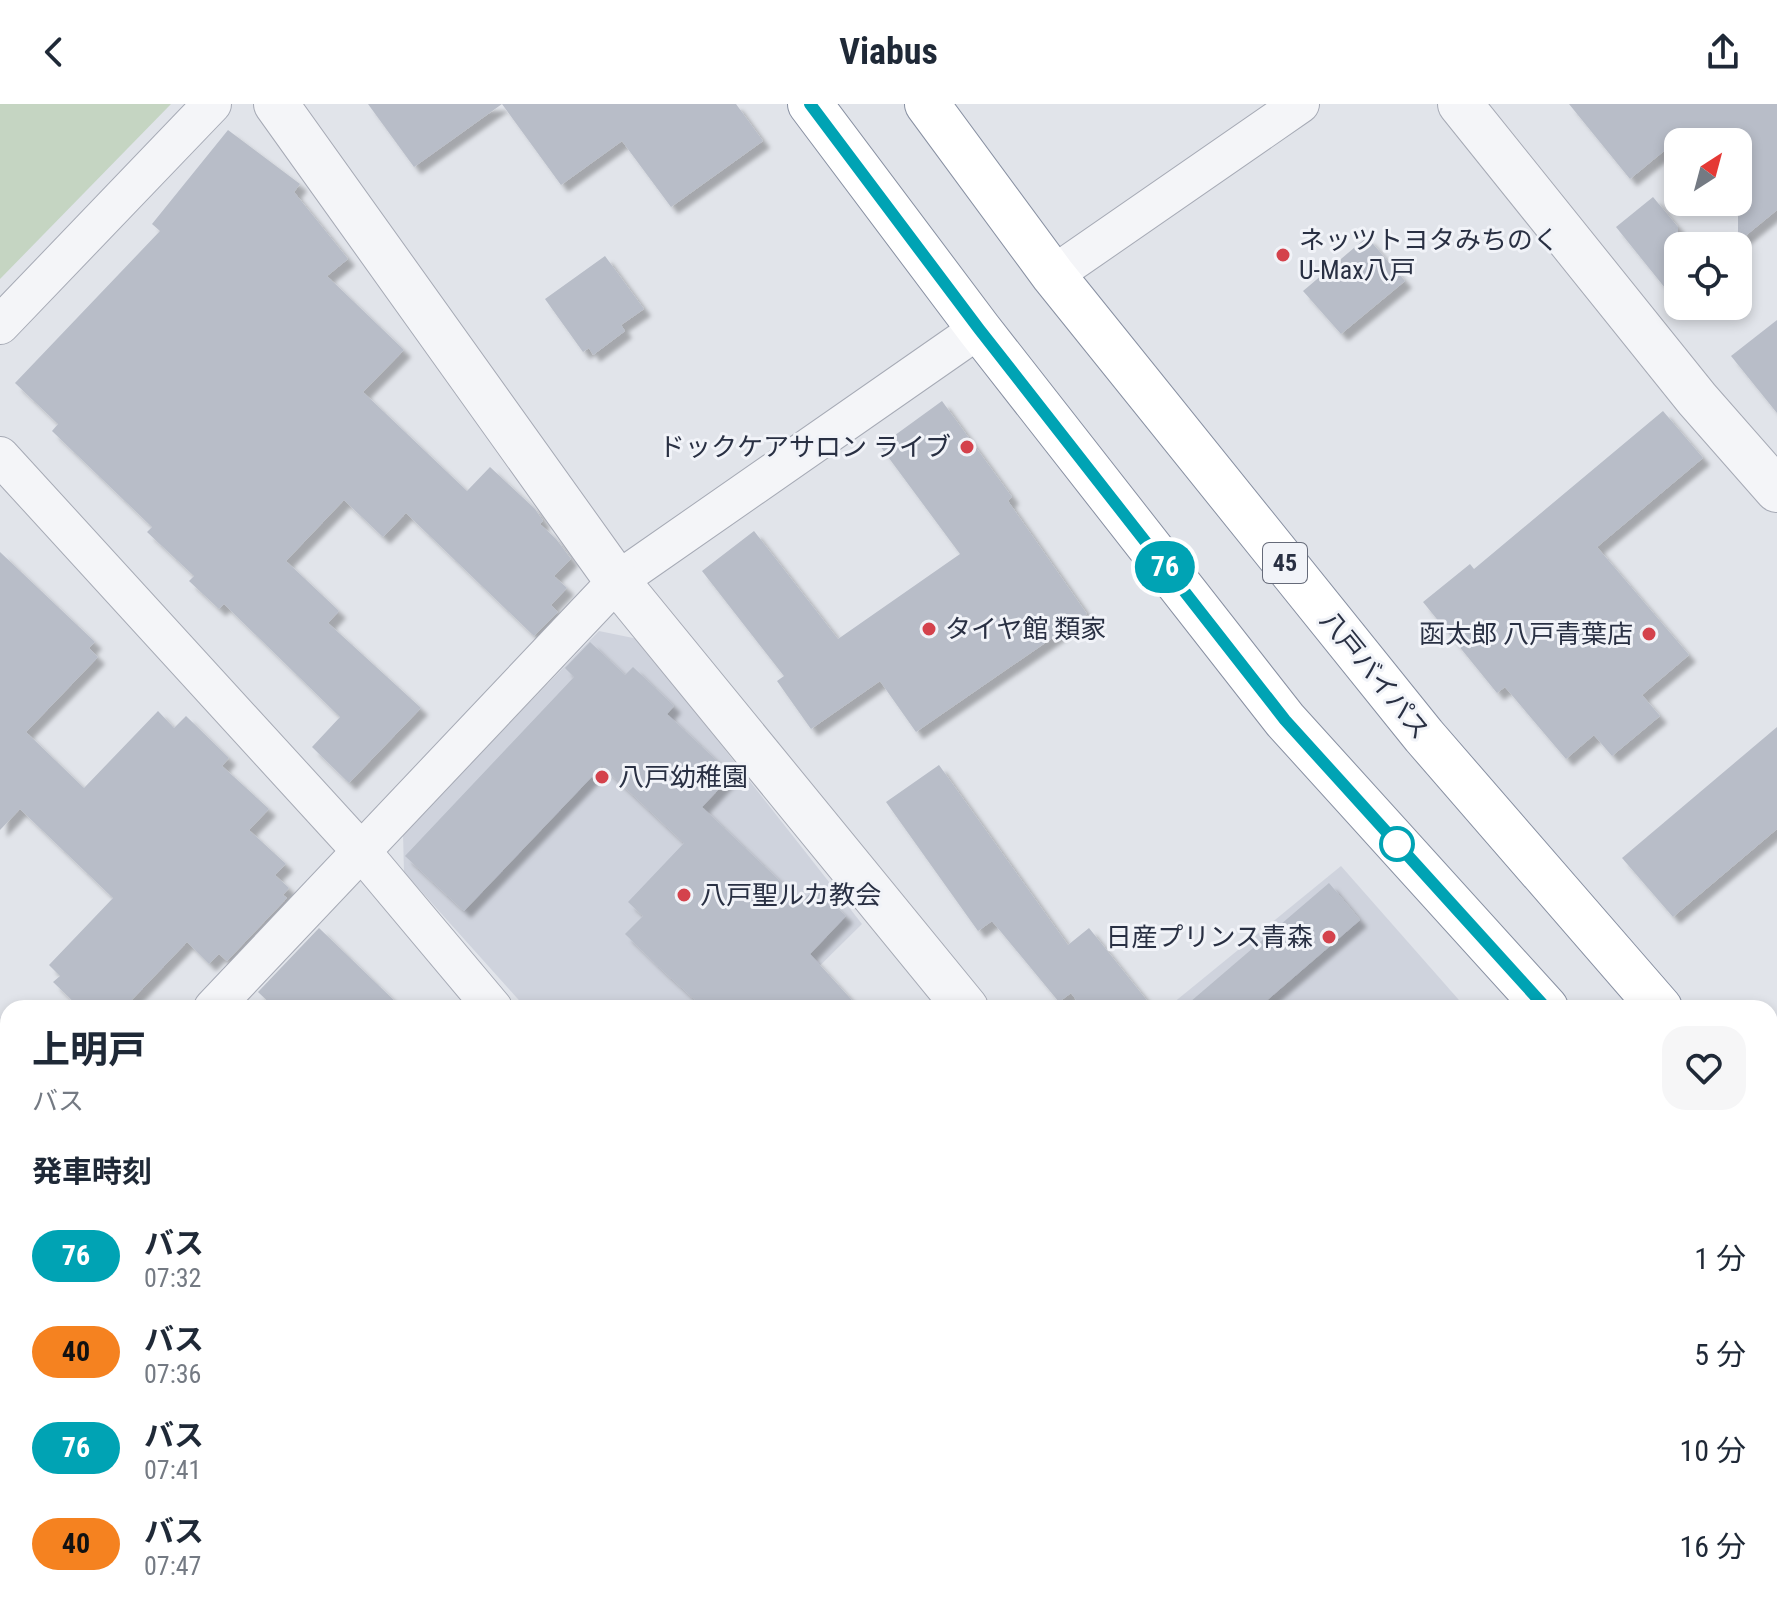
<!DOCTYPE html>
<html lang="ja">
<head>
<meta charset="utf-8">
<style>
	body { margin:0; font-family:"Roboto Condensed","Noto Sans JP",sans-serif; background:#f6f6f7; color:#1f2937; height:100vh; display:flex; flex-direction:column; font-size:30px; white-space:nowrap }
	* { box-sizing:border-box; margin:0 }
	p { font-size:26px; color:#747a83 }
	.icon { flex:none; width:44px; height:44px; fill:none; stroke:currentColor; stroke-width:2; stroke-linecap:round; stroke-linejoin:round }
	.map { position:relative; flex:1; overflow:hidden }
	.side { position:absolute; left:0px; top:896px; width:1778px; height:608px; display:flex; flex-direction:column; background:#fff; border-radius:24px 24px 0 0; box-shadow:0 4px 12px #0003 }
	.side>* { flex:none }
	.badge { padding:0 16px; border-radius:26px; font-size:28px; line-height:52px }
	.needle { width:52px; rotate:36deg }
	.fabs { position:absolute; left:1664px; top:24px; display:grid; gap:16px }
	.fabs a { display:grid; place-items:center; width:88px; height:88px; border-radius:16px; background:#fff; box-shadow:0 4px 12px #0003; font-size:40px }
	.map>.badge { position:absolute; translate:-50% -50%; box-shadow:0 0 0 4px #fff }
	h2 { padding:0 32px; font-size:30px; line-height:72px }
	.round { display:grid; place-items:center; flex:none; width:84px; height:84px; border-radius:24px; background:#f6f6f7 }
	.overview { display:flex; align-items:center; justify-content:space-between; height:136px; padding:0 32px }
	h1 { font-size:38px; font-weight:700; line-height:60px }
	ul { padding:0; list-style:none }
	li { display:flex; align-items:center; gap:24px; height:96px; padding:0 32px }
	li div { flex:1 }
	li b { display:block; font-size:30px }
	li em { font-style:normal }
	li .badge { min-width:88px; font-weight:700; text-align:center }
	header { display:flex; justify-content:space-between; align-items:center; height:104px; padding:0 32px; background:#fff; font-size:36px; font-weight:700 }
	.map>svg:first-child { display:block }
</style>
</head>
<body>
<header><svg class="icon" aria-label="back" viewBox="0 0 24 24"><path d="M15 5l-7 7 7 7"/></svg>Viabus<svg class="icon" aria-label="share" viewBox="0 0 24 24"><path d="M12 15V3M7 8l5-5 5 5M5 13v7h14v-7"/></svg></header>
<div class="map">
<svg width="1777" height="1504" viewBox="0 0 1777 1504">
	<defs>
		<filter id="shadow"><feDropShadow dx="7" dy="7" stdDeviation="2" flood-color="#0004"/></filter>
	</defs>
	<rect width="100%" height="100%" fill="#e1e4ea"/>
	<g fill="#cfd3dd">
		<polygon points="599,527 638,535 862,820 777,904 526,904 404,768 403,729"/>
		<polygon points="1341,762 1466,904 1167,904"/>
	</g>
	<polygon fill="#c5d5c2" points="0,0 171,0 0,175"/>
	<g fill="#b8bdc8" filter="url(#shadow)">
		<polygon points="368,0 502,0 414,63"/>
		<polygon points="502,0 736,0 763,37 671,103 622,37 561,81"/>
		<polygon points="1569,0 1777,0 1777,106 1738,138 1738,38 1675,38 1630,75"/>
		<polygon points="228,26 300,80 294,88 348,155 327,172 404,246 363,288 467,387 490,363 535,405 543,417 540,420 556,435 571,455 554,472 567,484 551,501 558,508 534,532 406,409 383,433 344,396 286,457 339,507 328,519 421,604 349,679 312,643 340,613 224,500 219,505 189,477 194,472 147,428 152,423 52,327 58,320 15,279 160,127 152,120"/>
		<polygon points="1653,93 1678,123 1678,200 1616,123"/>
		<polygon points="1367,133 1405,177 1341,230 1303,187"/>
		<polygon points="605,152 644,205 621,221 625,227 593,251 589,244 583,248 545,195"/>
		<polygon points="1777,216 1777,309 1731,252"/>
		<polygon points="942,297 1012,393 1008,397 1087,510 916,628 880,577 811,625 777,577 784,572 702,467 754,427 838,535 960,450 880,342"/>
		<polygon points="1663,307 1703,354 1597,443 1689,551 1642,591 1660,612 1612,652 1594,631 1566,655 1505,583 1497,589 1423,498 1470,460 1474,465"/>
		<polygon points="0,448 95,538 89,544 98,553 26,628 84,684 158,607 174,624 186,612 229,654 222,662 269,705 249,726 286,760 275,771 289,784 283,791 287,794 227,857 219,850 209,860 187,838 124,904 80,904 53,878 60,872 49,861 113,794 20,705 0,726"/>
		<polygon points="590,538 625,571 633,563 674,602 667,610 732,671 702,703 802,798 815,784 846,812 810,850 859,904 704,904 662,866 625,830 643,812 628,798 684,739 602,662 464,807 405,752 574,573 565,564"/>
		<polygon points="1777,623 1777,725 1673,813 1622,754"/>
		<polygon points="939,661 1068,841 1089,824 1153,904 1082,904 1071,889 1059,898 992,817 978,827 886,698"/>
		<polygon points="1329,779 1360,816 1258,904 1183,904"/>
		<polygon points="319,824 402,904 275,904 258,888"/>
	</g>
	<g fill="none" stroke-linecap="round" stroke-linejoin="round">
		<g stroke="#a6aab5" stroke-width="40">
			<g id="minor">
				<polyline points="1053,171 1300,0"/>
				<polyline points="0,221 212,0"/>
				<polyline points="0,352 362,748 493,904"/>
				<polyline points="213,904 617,477 979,225"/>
				<polyline points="0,966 8,974"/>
				<polyline points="0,1457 8,1456"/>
				<polyline points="412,1496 415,1504"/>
			</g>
		</g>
		<g stroke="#a6aab5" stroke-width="46">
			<g id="tertiary">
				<polyline points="276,0 617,477 966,904"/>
				<polyline points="1460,0 1697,295 1777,386"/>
				<polyline points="1770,1257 1777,1253"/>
				<polyline points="1488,1496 1496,1504"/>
				<polyline points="1300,1504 1316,1496"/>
			</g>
		</g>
		<g stroke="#8890a2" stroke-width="46">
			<g id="trunk">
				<polyline points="810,0 979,225 1285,616 1546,904"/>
				<polyline points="927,0 1053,171 1424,632 1660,904"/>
				<polyline points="1770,1025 1777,1033"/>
				<polyline points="1770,1152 1777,1159"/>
			</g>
		</g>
		<use href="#minor" stroke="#f4f5f8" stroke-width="38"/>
		<use href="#tertiary" stroke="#f4f5f8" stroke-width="44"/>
		<use href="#trunk" stroke="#fff" stroke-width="44"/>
	</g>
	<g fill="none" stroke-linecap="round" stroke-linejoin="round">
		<g stroke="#fff" stroke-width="18">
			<polyline id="line" points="810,0 979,225 1285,616 1546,904"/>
		</g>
		<use href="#line" stroke="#00a3b4" stroke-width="12"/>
	</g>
	<g fill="#d4424c" stroke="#f1f3f8" stroke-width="3">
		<circle cx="1283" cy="151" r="8"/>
		<circle cx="967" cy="343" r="8"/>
		<circle cx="929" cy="525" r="8"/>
		<circle cx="1649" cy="530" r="8"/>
		<circle cx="602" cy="673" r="8"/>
		<circle cx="684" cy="791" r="8"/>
		<circle cx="1329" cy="833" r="8"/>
	</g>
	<circle fill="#fff" stroke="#00a3b4" stroke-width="4" cx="1397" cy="740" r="16"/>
	<g text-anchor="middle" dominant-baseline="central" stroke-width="6" stroke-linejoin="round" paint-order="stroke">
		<rect fill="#f1f3f8" stroke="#656a79" stroke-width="2" x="1263" y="439" width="44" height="40" rx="6"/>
		<g font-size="24" font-weight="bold" fill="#293043">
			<text x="1285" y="459">45</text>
		</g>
		<g font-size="26" fill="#293043" stroke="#f1f3f8" text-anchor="start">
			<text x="1299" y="136">ネッツトヨタみちのく<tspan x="1299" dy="30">U-Max八戸</tspan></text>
			<text x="951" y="343" text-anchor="end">ドックケアサロン ライブ</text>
			<text x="945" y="525">タイヤ館 類家</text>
			<text x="1633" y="530" text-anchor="end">函太郎 八戸青葉店</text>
			<text x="618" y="673">八戸幼稚園</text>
			<text x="700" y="791">八戸聖ルカ教会</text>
			<text x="1313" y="833" text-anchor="end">日産プリンス青森</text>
		</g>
		<g font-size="26" fill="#293043" stroke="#f1f3f8">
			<text transform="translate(1375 571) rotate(51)">八戸バイパス</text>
		</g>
	</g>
</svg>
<div class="fabs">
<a><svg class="needle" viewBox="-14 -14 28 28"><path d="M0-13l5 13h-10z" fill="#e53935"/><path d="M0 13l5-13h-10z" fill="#747a83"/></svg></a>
<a><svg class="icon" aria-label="locate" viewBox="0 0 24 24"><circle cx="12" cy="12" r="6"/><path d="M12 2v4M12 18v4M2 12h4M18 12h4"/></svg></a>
</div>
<b class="badge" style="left:1165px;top:463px;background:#00a3b4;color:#fff">76</b>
<section class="side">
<div class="overview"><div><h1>上明戸</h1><p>バス</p></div><a class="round"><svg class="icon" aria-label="heart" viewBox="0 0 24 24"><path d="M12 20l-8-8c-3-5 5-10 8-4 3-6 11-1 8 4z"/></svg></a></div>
<h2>発車時刻</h2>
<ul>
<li><span class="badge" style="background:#00a3b4;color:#fff">76</span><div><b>バス</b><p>07:32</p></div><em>1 分</em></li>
<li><span class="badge" style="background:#f58220;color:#111">40</span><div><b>バス</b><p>07:36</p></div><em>5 分</em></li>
<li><span class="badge" style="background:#00a3b4;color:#fff">76</span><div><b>バス</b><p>07:41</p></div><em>10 分</em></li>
<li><span class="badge" style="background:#f58220;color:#111">40</span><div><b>バス</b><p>07:47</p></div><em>16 分</em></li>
</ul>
</section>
</div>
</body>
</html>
